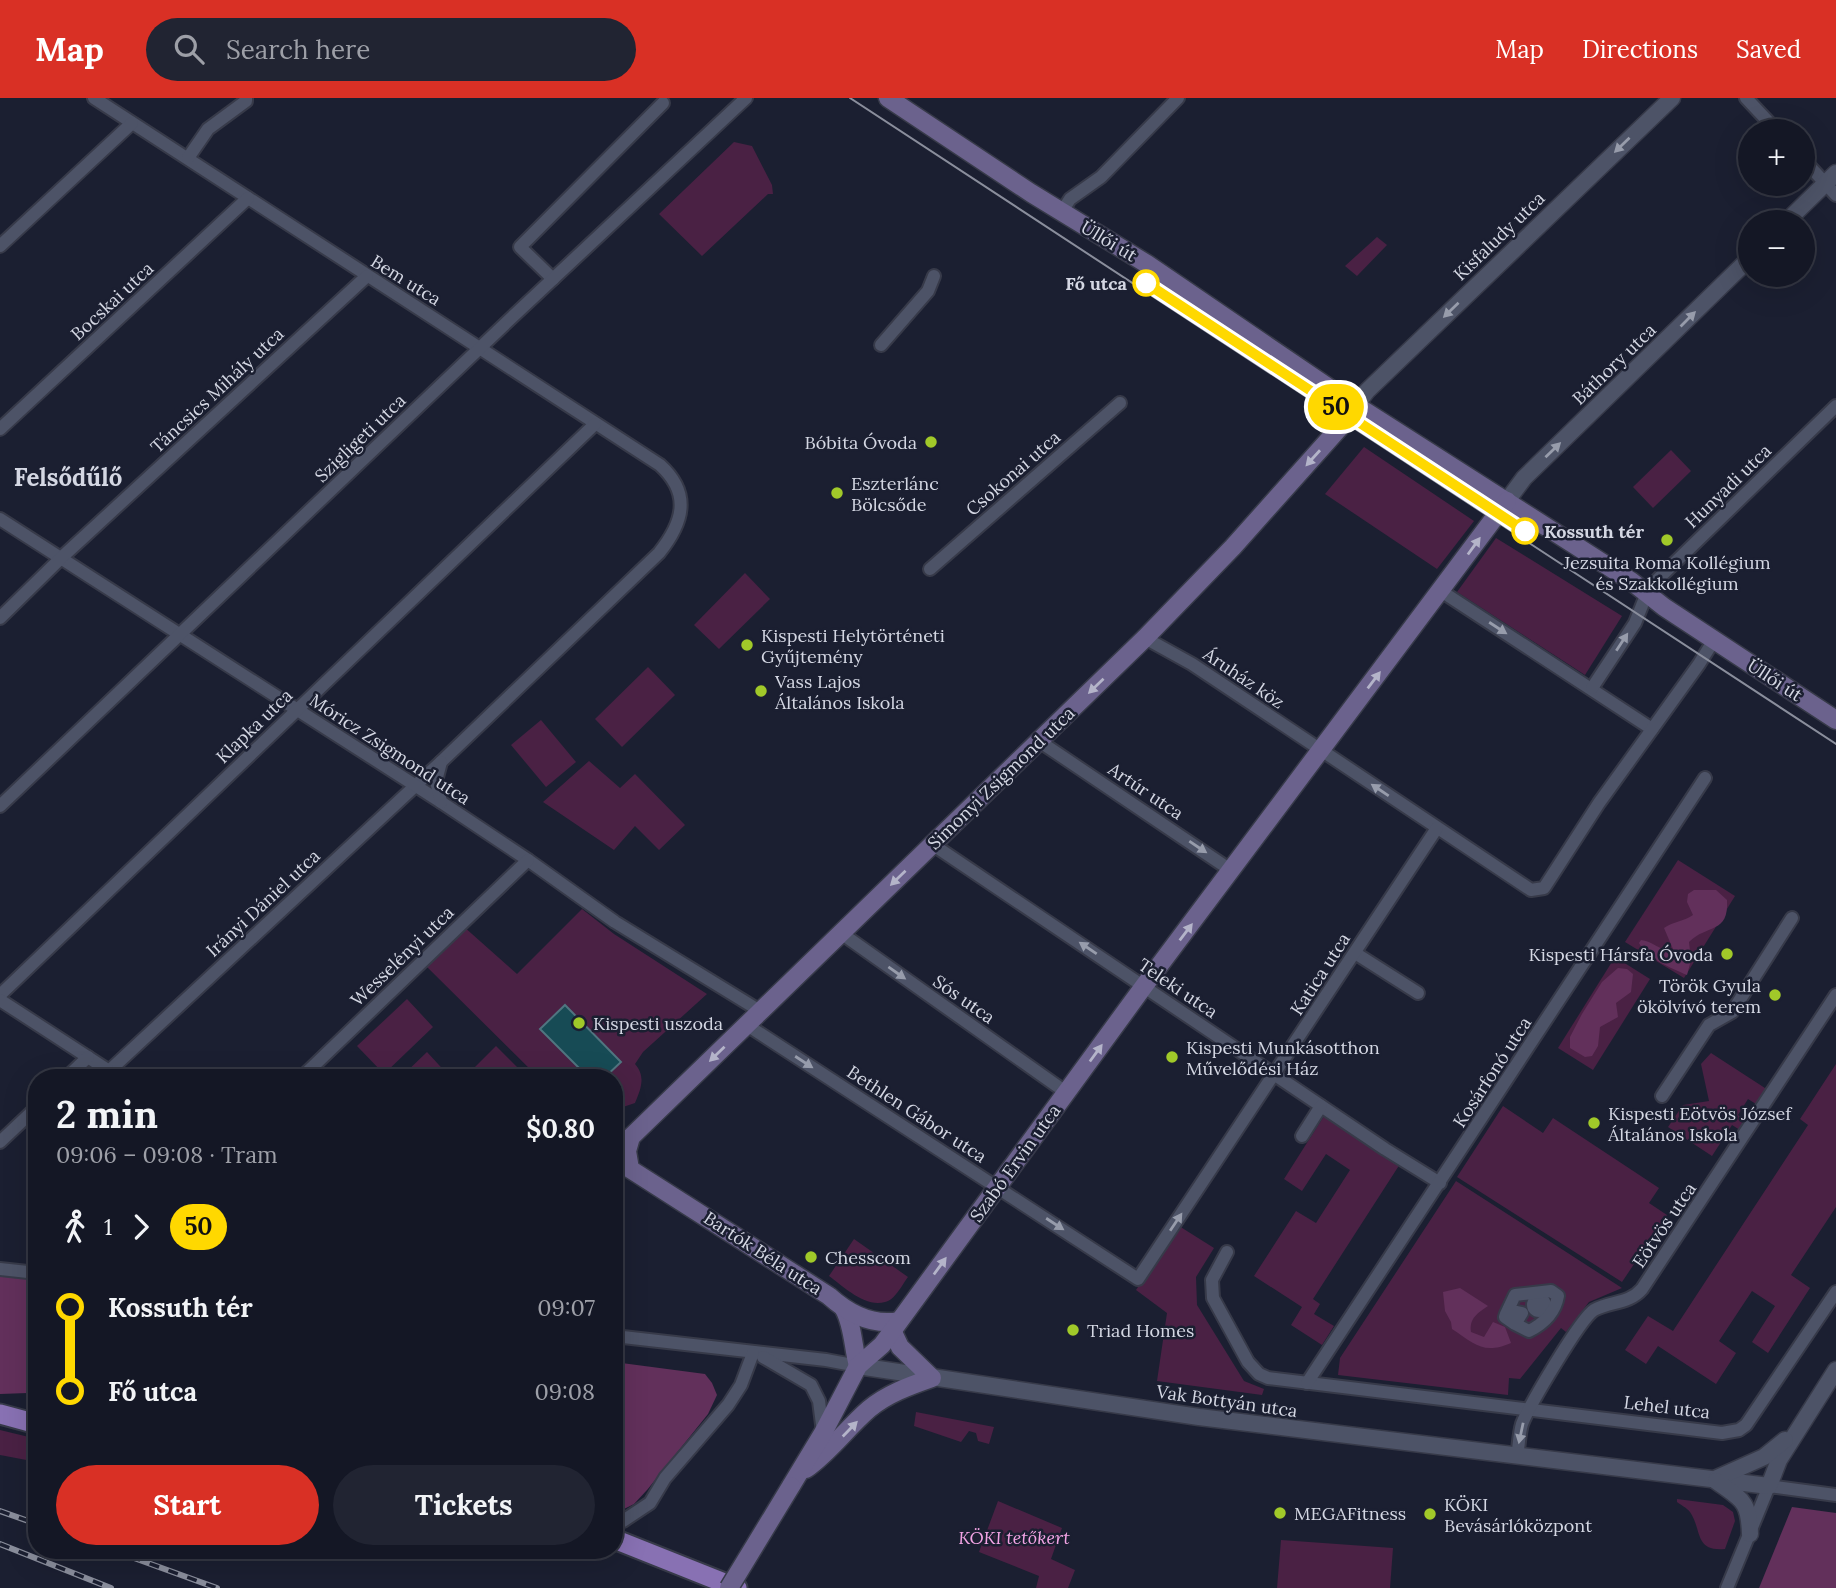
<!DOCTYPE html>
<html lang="en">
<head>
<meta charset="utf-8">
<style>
	body { margin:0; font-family:Lora,serif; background:#212432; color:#f1f3f6; height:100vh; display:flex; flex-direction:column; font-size:26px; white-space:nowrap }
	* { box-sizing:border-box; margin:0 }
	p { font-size:23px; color:#9d9fa7 }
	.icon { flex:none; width:38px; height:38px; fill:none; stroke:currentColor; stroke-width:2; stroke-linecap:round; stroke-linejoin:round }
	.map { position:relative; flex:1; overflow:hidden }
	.details { position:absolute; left:28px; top:971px; width:595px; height:490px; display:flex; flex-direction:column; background:#141725; border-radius:28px; box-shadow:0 7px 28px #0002,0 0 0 2px #333642 }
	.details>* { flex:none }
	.badge { padding:0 14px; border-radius:23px; font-size:24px; line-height:46px }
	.tools { position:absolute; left:1738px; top:21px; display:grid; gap:14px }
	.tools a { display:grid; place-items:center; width:77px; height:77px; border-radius:50%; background:#141725; box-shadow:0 7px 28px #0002,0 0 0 2px #333642; font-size:35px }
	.map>.badge { position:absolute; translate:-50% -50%; box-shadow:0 0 0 4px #fff }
	.legs { display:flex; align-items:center; gap:10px; height:77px; padding:0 28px; font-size:23px }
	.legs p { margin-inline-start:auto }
	.head { display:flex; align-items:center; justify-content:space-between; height:119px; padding:0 28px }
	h1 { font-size:38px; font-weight:700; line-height:52px }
	.button { display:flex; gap:14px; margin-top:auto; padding:14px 28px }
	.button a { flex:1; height:80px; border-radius:42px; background:#d93025; color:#fff; font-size:28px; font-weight:700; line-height:80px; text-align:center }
	.button a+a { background:#212432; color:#f1f3f6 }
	ul { padding:0 28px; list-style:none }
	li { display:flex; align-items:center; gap:24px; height:84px; font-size:26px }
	li i { display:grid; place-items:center; width:10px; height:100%; margin:0 9px; background:currentColor }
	li i::after { content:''; width:18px; height:18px; margin:-9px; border:5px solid; border-radius:50%; background:#141725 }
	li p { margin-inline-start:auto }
	li:first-child i { background:linear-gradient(#0000 50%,currentColor 0) }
	li:last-child i { background:linear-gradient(currentColor 50%,#0000 0) }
	header { display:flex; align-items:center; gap:42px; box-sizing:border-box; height:98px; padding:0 35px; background:#d93025; color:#fff }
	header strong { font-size:33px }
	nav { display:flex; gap:38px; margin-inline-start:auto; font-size:24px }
	.search { width:490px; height:63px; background:#212432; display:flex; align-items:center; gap:18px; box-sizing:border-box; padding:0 24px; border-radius:38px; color:#9d9fa7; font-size:26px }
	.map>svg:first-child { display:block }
</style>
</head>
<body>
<header>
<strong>Map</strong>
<div class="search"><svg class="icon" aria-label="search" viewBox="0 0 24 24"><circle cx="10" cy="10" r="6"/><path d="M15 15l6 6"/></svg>Search here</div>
<nav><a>Map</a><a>Directions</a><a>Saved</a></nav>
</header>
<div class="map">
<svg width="1836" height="1490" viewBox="0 0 1836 1490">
	<rect width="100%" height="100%" fill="#1b1f31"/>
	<g fill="#4a2144">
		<polygon points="734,44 752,48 772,87 773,96 768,96 702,158 659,116"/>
		<polygon points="1377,139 1387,147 1357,178 1345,168"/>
		<polygon points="1364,349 1474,423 1437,471 1325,396"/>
		<polygon points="1671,352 1691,373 1653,410 1633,389"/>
		<polygon points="1496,440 1622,518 1585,577 1457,494"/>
		<polygon points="745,475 770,501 719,551 694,527"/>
		<polygon points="648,569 675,597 622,649 595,621"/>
		<polygon points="541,622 576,664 546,689 511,647"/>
		<polygon points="589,663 620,690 635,676 685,727 659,752 635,728 614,752 543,704"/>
		<polygon points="1678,762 1735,798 1684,880 1625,844"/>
		<path d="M582,811L614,836L707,896L643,954L635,966C646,978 641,991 635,1005L620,1010H614V980H539L425,867L463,828L517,876Z"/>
		<polygon points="1615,859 1650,881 1593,972 1558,950"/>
		<polygon points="407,901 433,929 384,976 357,948"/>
		<polygon points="496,948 528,980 464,980"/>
		<polygon points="427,954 450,979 400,980"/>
		<polygon points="1711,955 1768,992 1760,1005 1756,1006 1748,1001 1738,1017 1746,1023 1740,1032 1732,1027 1712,1058 1668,1029 1683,1007 1709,1003 1701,966"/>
		<polygon points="1836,966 1836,1109 1791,1177 1810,1190 1768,1255 1752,1244 1775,1208 1752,1193 1719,1243 1736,1255 1716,1286 1658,1248 1646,1266 1625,1252 1648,1218 1673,1233 1808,1027 1800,1021"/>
		<polygon points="1503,1008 1543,1035 1553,1020 1659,1090 1649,1105 1667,1117 1622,1184 1457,1079"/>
		<polygon points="1324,1018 1400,1066 1313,1201 1320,1206 1314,1216 1334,1228 1322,1247 1291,1227 1302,1209 1254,1178 1296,1113 1316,1125 1350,1072 1326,1056 1302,1093 1284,1081"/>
		<polygon points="1456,1083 1622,1190 1589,1204 1566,1234 1561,1230 1520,1281 1509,1280 1508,1297 1338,1277 1340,1260"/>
		<polygon points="1179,1128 1214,1150 1196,1179 1197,1207 1244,1283 1264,1291 1262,1297 1157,1283 1167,1215 1136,1192"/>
		<path d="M854,1141L908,1179C902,1187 895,1202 885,1204C865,1210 843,1188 829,1178Z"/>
		<polygon points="916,1314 994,1329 989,1346 978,1343 976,1335 969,1333 961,1344 914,1328"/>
		<polygon points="0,1332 37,1341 37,1364 0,1357"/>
		<path d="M1677,1401L1723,1407L1733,1414L1735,1423L1725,1451C1694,1454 1702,1431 1690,1414C1687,1410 1681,1407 1677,1404Z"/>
		<polygon points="998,1403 1062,1430 1051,1461 1075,1472 1068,1490 1036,1490 1039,1478 979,1454"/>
		<polygon points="1281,1442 1393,1450 1390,1490 1277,1490"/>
	</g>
	<g fill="#62305b">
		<path d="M1694,792H1716L1727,802C1729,836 1707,826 1689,844L1691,862L1687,877C1671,870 1648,861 1639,845L1641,842C1652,843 1660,852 1671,854L1673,851L1664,830C1674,823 1683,824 1693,817L1687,804L1688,796Z"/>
		<polygon points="1618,870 1627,871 1633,876 1631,894 1616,905 1618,919 1600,929 1598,948 1592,958 1585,959 1570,950 1570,939 1582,916 1602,884"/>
		<polygon points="0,1173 37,1178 37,1304 28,1295 0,1296"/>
		<path d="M1460,1190L1488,1208C1478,1215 1469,1220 1471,1234L1484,1239L1493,1224L1505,1229L1511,1245C1483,1257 1475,1246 1452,1231L1451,1224L1445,1213L1443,1194Z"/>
		<polygon points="614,1264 705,1276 712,1285 717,1297 708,1316 647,1392 634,1406 614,1416"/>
		<polygon points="1792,1409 1836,1415 1836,1490 1759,1490"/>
	</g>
	<polygon fill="#174b55" stroke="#507580" stroke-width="2" points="565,907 621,964 604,980 589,980 540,931"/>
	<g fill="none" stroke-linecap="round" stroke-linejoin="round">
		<g stroke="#373a49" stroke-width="16">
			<g id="minor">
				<path d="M94,0L660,367C692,396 683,425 659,455L442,663L109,973"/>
				<polyline points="1746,0 1777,33"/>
				<polyline points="188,60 208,31 246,3 246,0"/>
				<polyline points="1802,60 1836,97"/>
				<polyline points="1061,115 1070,101 1101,79 1178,0"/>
				<polyline points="0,148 132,25"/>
				<polyline points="553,181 520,149 663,5"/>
				<polyline points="881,247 928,193 934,178"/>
				<polyline points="0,331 248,100"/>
				<polyline points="0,421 441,704 528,762 615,824 760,913"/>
				<polyline points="930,471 1120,305"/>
				<polyline points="1441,493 1652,631"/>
				<polyline points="0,520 61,460 367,178"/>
				<polyline points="1145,540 1192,566 1531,792 1544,790 1599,705 1699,566 1714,542"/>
				<polyline points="1592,590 1635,525 1647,495 1658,481 1836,308"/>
				<polyline points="1039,643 1232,773"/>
				<polyline points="441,704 436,683 441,664"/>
				<polyline points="0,708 507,224 746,0"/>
				<polyline points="932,746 1385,1051 1440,1085"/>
				<polyline points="841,835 1067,995"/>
				<polyline points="1355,855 1418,895"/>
				<polyline points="0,897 595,326"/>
				<polyline points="0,902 120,980"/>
				<polyline points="747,927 1138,1181 1437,730"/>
				<polyline points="66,980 88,959"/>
				<polyline points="301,980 528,762"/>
				<polyline points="1662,998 1709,927 1732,914 1792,820"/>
				<polyline points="1302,1038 1321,1008"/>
				<polyline points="0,1044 37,1009"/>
				<polyline points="614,1055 631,1039"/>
				<polyline points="1227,1154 1212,1182 1213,1200 1248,1264 1259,1276 1268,1280 1722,1335 1739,1332 1746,1327 1836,1194"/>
				<polyline points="0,1171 37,1175"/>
				<circle cx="1539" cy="1207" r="6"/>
				<path d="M1508,1212L1522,1215L1515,1226L1505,1219L1506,1216L1515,1197L1551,1193L1558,1198C1555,1215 1543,1226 1529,1233L1515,1226"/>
				<polyline points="614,1238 826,1262 858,1268"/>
				<polyline points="763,1259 811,1287 819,1303 823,1334"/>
				<polyline points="1307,1285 1705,680"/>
				<path d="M1517,1358C1519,1348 1519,1336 1522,1326C1529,1308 1580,1221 1594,1212C1611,1203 1629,1206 1642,1191L1836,897"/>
				<polyline points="614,1424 623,1423 650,1405 665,1380 728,1307 741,1287 753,1255"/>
				<polyline points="1727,1490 1769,1388 1836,1397"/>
			</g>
		</g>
		<g stroke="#373a49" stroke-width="19">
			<g id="tertiary">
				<polyline points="1786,124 1836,75"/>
				<polyline points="1356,307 1367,293 1672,0"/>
				<polyline points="1507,403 1524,380 1750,160"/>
				<polyline points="858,1268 1199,1319 1769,1388 1779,1362 1836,1272"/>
				<polyline points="1717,1380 1764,1359 1785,1342"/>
				<path d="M1716,1383C1742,1402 1749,1402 1750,1436"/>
			</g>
		</g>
		<g stroke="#373a49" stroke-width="21">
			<g id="secondary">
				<polyline points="888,0 1031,95 1147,166 1332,292 1631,483 1664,509 1836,622"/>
				<path d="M844,1211C853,1227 853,1249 858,1268"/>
				<path d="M899,1223C872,1228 849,1216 829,1198L630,1071L627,1053L631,1039L1145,540L1233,449L1341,328L1356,307"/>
				<path d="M806,1371C830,1354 847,1330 869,1311C887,1296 909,1288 932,1280L900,1249L892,1232"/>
				<polyline points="791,1388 823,1335 858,1268 882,1247 1144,888 1507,403"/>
			</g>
		</g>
		<g stroke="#373a49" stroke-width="23">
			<g id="primary">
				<polyline points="0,1316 37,1326"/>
				<polyline points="614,1441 737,1490"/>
			</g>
		</g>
		<use href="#minor" stroke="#4d5367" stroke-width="12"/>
		<use href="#tertiary" stroke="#4d5367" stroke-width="16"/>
		<use href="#secondary" stroke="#6b628d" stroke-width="18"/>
		<use href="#primary" stroke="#8871b3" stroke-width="19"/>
		<polyline stroke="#8a8e9c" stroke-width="2" points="850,0 1836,646"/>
		<g stroke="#8a8e9c" stroke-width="6">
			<g id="rail">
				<polyline points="0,1413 37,1426"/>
				<polyline points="0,1446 111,1490"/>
				<polyline points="112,1452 217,1490"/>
			</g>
		</g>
		<use href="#rail" stroke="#1b1f31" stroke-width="3.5" stroke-dasharray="10" stroke-linecap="butt"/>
		<g stroke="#373a49" stroke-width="21" stroke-linecap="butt">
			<polyline id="secondary-bridge" points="729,1490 791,1388"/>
		</g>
		<use href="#secondary-bridge" stroke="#6b628d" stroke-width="18"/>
	</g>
	<defs><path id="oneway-solid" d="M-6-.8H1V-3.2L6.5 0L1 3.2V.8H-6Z" transform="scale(1.75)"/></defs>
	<g fill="#979cab">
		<use href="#oneway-solid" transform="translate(1622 47) rotate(136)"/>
		<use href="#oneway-solid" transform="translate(1451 212) rotate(136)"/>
		<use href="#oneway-solid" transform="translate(1688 221) rotate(-45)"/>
		<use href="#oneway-solid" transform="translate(1553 352) rotate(-44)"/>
		<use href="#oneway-solid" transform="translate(1498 530) rotate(33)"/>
		<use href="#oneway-solid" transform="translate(1622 544) rotate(-57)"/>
		<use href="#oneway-solid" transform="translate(1380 692) rotate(-146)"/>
		<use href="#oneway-solid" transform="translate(1198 749) rotate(34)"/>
		<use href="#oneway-solid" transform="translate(1088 850) rotate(-146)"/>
		<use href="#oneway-solid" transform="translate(897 875) rotate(35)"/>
		<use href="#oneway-solid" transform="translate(804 964) rotate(33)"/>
		<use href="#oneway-solid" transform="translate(1176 1124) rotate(-56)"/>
		<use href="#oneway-solid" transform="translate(1055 1126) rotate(33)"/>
		<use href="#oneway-solid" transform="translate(1521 1335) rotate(102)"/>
	</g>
	<g fill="#b4b4c9">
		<use href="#oneway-solid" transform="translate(1313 360) rotate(132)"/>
		<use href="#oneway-solid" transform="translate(1474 448) rotate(-54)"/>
		<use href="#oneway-solid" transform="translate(1374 582) rotate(-53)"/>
		<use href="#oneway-solid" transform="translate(1096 588) rotate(136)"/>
		<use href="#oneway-solid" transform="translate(898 780) rotate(136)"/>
		<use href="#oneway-solid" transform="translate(1186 834) rotate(-53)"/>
		<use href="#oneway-solid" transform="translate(1096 955) rotate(-54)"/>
		<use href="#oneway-solid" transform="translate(717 956) rotate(136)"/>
		<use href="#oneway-solid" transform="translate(940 1168) rotate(-54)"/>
		<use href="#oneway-solid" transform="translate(850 1331) rotate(-46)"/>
	</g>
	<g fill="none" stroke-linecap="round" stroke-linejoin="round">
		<g stroke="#fff" stroke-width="16">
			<polyline id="line-1" points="1146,185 1525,433"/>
		</g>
		<use href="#line-1" stroke="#ffd800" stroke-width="10"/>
	</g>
	<g fill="#fff" stroke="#ffd800" stroke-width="3.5">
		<circle cx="1146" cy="185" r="12"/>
		<circle cx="1525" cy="433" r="12"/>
	</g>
	<g fill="#a1c929" stroke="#1b1f31" stroke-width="2.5">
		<circle cx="931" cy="344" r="7"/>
		<circle cx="837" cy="395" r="7"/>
		<circle cx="1667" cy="442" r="7"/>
		<circle cx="747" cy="547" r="7"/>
		<circle cx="761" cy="593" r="7"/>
		<circle cx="1727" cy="856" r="7"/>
		<circle cx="1775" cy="897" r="7"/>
		<circle cx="579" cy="925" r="7"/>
		<circle cx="1172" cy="959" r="7"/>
		<circle cx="1594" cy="1025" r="7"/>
		<circle cx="811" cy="1159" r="7"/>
		<circle cx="1073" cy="1232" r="7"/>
		<circle cx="1280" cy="1415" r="7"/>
		<circle cx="1430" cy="1416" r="7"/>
	</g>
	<g text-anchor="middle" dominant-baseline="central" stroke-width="5" stroke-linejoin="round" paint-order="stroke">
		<g font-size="18" fill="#d4d7e3" stroke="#1b1f31">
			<text transform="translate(1499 138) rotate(-44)">Kisfaludy utca</text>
			<text transform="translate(1109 143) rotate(31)">Üllői út</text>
			<text transform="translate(406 182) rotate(32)">Bem utca</text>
			<text transform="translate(112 203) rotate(-43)">Bocskai utca</text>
			<text transform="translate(1614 266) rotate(-44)">Báthory utca</text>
			<text transform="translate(217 292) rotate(-43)">Táncsics Mihály utca</text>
			<text transform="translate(360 340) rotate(-44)">Szigligeti utca</text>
			<text transform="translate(1013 375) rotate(-41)">Csokonai utca</text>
			<text transform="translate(1728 388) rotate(-44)">Hunyadi utca</text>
			<text transform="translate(1244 580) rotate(34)">Áruház köz</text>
			<text transform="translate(1775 582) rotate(33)">Üllői út</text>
			<text transform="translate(254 628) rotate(-44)">Klapka utca</text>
			<text transform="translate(390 651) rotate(33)">Móricz Zsigmond utca</text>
			<text transform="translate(1001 680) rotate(-44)">Simonyi Zsigmond utca</text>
			<text transform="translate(1146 693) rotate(34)">Artúr utca</text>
			<text transform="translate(263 805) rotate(-43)">Irányi Dániel utca</text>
			<text transform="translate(402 858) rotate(-44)">Wesselényi utca</text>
			<text transform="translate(1320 876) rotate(-57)">Katica utca</text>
			<text transform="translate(1178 890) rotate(34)">Teleki utca</text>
			<text transform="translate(964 901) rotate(35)">Sós utca</text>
			<text transform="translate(1492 974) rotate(-57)">Kosárfonó utca</text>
			<text transform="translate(917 1016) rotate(33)">Bethlen Gábor utca</text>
			<text transform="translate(1015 1065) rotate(-54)">Szabó Ervin utca</text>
			<text transform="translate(1664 1127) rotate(-56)">Eötvös utca</text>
			<text transform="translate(763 1155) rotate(33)">Bartók Béla utca</text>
			<text transform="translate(1227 1303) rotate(8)">Vak Bottyán utca</text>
			<text transform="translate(1667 1309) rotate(7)">Lehel utca</text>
		</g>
		<g font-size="18" font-weight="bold" fill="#d4d7e3" stroke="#1b1f31" text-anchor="end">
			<text x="1127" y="185">Fő utca</text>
			<text x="1544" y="433" text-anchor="start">Kossuth tér</text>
		</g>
		<g font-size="18" fill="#d4d7e3" stroke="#1b1f31" text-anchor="start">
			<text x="917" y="344" text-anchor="end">Bóbita Óvoda</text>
			<text x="851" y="385">Eszterlánc<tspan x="851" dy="21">Bölcsőde</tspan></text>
			<text x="1667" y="464" text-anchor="middle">Jezsuita Roma Kollégium<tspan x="1667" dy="21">és Szakkollégium</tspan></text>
			<text x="761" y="537">Kispesti Helytörténeti<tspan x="761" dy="21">Gyűjtemény</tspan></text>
			<text x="775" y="583">Vass Lajos<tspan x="775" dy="21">Általános Iskola</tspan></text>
			<text x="1713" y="856" text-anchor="end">Kispesti Hársfa Óvoda</text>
			<text x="1761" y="887" text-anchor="end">Török Gyula<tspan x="1761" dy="21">ökölvívó terem</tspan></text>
			<text x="593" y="925">Kispesti uszoda</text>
			<text x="1186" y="949">Kispesti Munkásotthon<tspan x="1186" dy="21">Művelődési Ház</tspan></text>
			<text x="1608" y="1015">Kispesti Eötvös József<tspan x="1608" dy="21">Általános Iskola</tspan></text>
			<text x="825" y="1159">Chesscom</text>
			<text x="1087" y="1232">Triad Homes</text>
			<text x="1444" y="1406">KÖKI<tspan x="1444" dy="21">Bevásárlóközpont</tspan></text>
			<text x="1294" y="1415">MEGAFitness</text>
		</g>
		<g font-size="18" font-style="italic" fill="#f3a4e5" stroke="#1b1f31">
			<text x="1014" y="1439">KÖKI tetőkert</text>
		</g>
		<g font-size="24" font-weight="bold" fill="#d4d7e3" stroke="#1b1f31">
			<text x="68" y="379">Felsődűlő</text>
		</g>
	</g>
</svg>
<div class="tools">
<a>+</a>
<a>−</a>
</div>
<b class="badge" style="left:1336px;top:309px;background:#ffd800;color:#111">50</b>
<section class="details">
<div class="head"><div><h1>2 min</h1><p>09:06 – 09:08 · Tram</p></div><b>$0.80</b></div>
<div class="legs"><svg class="icon" aria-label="walk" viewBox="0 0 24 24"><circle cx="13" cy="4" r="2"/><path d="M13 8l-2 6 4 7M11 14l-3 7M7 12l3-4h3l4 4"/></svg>1<svg class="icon" aria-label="forward" viewBox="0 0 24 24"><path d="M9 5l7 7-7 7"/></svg><b class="badge" style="background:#ffd800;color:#111">50</b></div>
<ul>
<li><i style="color:#ffd800"></i><b>Kossuth tér</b><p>09:07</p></li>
<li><i style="color:#ffd800"></i><b>Fő utca</b><p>09:08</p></li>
</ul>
<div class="button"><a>Start</a><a>Tickets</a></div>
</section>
</div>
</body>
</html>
